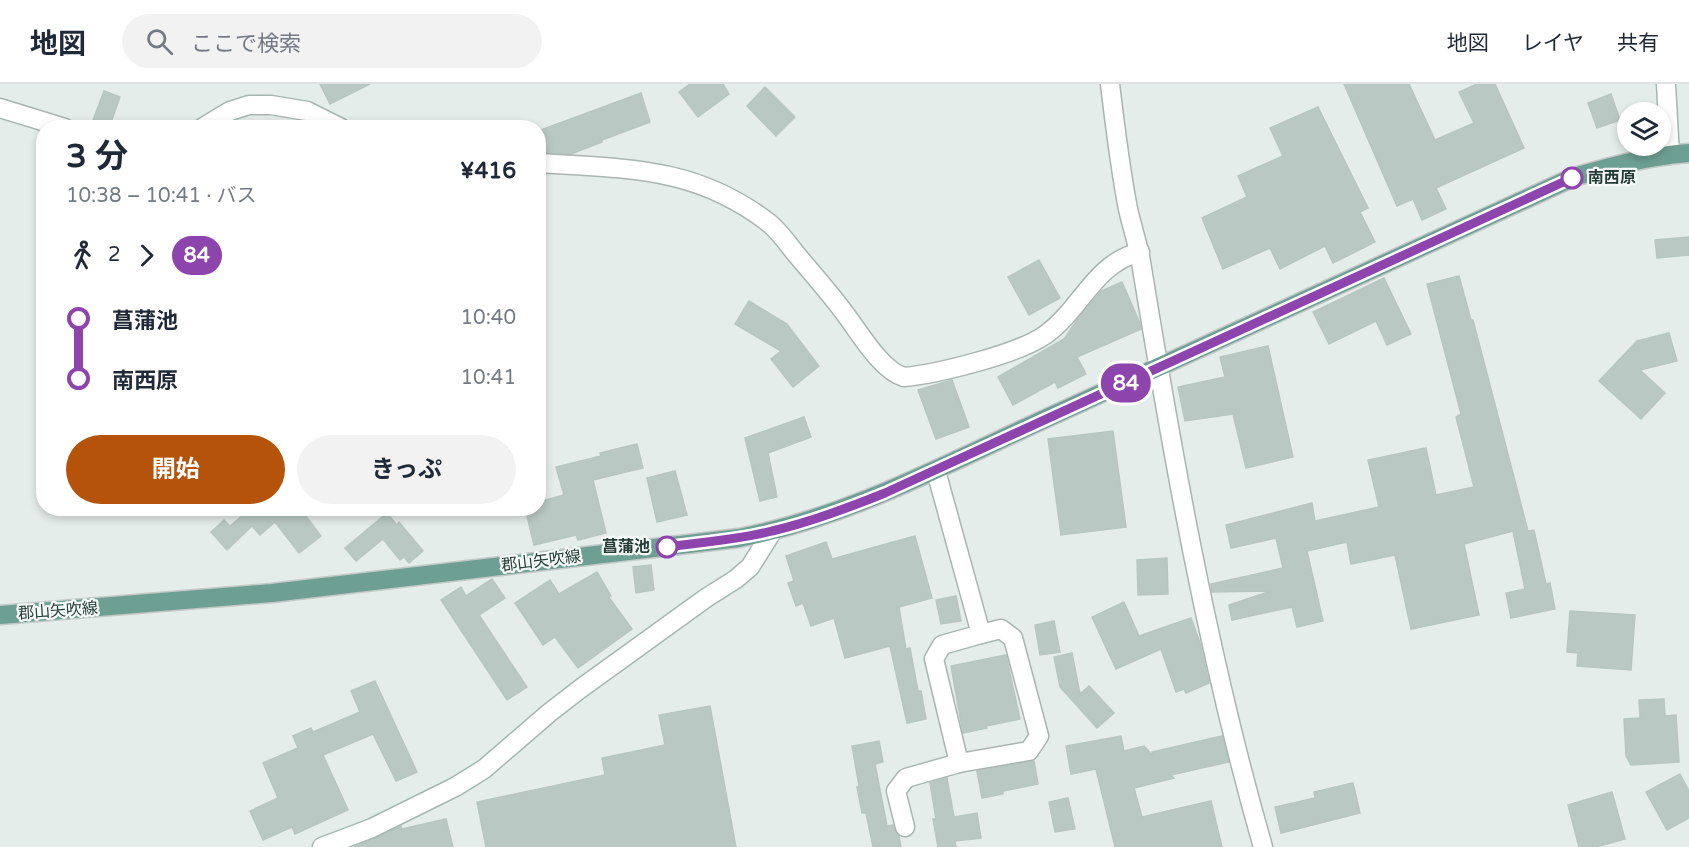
<!DOCTYPE html>
<html lang="ja">
<head>
<meta charset="utf-8">
<style>
	body { margin:0; font-family:"Varela Round","Noto Sans JP",sans-serif; background:#f2f2f3; color:#1f2937; height:100vh; display:flex; flex-direction:column; font-size:22px; white-space:nowrap }
	* { box-sizing:border-box; margin:0 }
	p { font-size:20px; color:#747a83 }
	.icon { flex:none; width:33px; height:33px; fill:none; stroke:currentColor; stroke-width:2; stroke-linecap:round; stroke-linejoin:round }
	.map { position:relative; flex:1; overflow:hidden }
	.side { position:absolute; left:36px; top:36px; width:510px; height:396px; display:flex; flex-direction:column; background:#fff; border-radius:24px; box-shadow:0 3px 9px #0003 }
	.side>* { flex:none }
	.badge { padding:0 12px; border-radius:20px; font-size:21px; line-height:39px }
	.fabs { position:absolute; left:1617px; top:18px; display:grid; gap:12px }
	.fabs a { display:grid; place-items:center; width:54px; height:54px; border-radius:50%; background:#fff; box-shadow:0 3px 9px #0003; font-size:30px }
	.map>.badge { position:absolute; translate:-50% -50%; box-shadow:0 0 0 3px #fff }
	.legs { display:flex; align-items:center; gap:9px; height:66px; padding:0 30px; font-size:20px }
	.legs p { margin-inline-start:auto }
	.summary { display:flex; align-items:center; justify-content:space-between; height:102px; padding:0 30px }
	h1 { font-size:33px; font-weight:700; line-height:45px }
	.action { display:flex; gap:12px; margin-top:auto; padding:12px 30px }
	.action a { flex:1; height:69px; border-radius:36px; background:#b45309; color:#fff; font-size:24px; font-weight:700; line-height:69px; text-align:center }
	.action a+a { background:#f2f2f3; color:#1f2937 }
	ul { padding:0 30px; list-style:none }
	li { display:flex; align-items:center; gap:21px; height:60px; font-size:22px }
	li i { display:grid; place-items:center; width:9px; height:100%; margin:0 8px; background:currentColor }
	li i::after { content:''; width:15px; height:15px; margin:-8px; border:4px solid; border-radius:50%; background:#fff }
	li p { margin-inline-start:auto }
	li:first-child i { background:linear-gradient(#0000 50%,currentColor 0) }
	li:last-child i { background:linear-gradient(currentColor 50%,#0000 0) }
	header { display:flex; align-items:center; gap:36px; box-sizing:border-box; height:84px; padding:0 30px; background:#fff; border-bottom:2px solid #e0e1e3 }
	header strong { font-size:28px }
	nav { display:flex; gap:33px; margin-inline-start:auto; font-size:21px }
	.search { width:420px; height:54px; background:#f2f2f3; display:flex; align-items:center; gap:15px; box-sizing:border-box; padding:0 21px; border-radius:33px; color:#747a83; font-size:22px }
	.map>svg:first-child { display:block }
</style>
</head>
<body>
<header>
<strong>地図</strong>
<div class="search"><svg class="icon" aria-label="search" viewBox="0 0 24 24"><circle cx="10" cy="10" r="6"/><path d="M15 15l6 6"/></svg>ここで検索</div>
<nav><a>地図</a><a>レイヤ</a><a>共有</a></nav>
</header>
<div class="map">
<svg width="1689" height="763" viewBox="0 0 1689 763">
	<rect width="100%" height="100%" fill="#e5edea"/>
	<g fill="#bac8c3" stroke="#b8c6c1" stroke-width="1.5">
		<polygon points="320,0 370,0 330,20"/>
		<polygon points="690,0 723,0 729,10 698,33 679,8"/>
		<polygon points="1344,0 1409,0 1435,56 1474,39 1459,8 1477,0 1495,0 1524,64 1436,104 1446,125 1422,136 1413,115 1397,122"/>
		<polygon points="765,3 795,33 776,52 747,22"/>
		<polygon points="104,7 120,13 109,44 92,39"/>
		<polygon points="641,9 650,38 602,56 602,58 571,70 538,68 538,47"/>
		<polygon points="1611,10 1620,36 1597,44 1588,19"/>
		<polygon points="1318,23 1368,124 1360,128 1375,158 1333,179 1325,162 1280,185 1270,164 1223,185 1202,134 1247,113 1238,92 1283,72 1270,44"/>
		<polygon points="1689,153 1689,171 1657,174 1655,156"/>
		<polygon points="1039,176 1060,214 1029,231 1008,193"/>
		<polygon points="1459,192 1471,236 1473,236 1528,447 1534,446 1546,500 1550,499 1555,525 1511,534 1506,509 1525,505 1513,447 1464,460 1479,531 1411,545 1395,471 1351,480 1347,458 1307,467 1323,537 1297,543 1292,523 1232,536 1229,521 1271,507 1212,508 1211,500 1283,484 1276,454 1231,464 1226,441 1312,419 1315,437 1379,423 1368,376 1426,364 1436,411 1474,403 1456,333 1461,330 1427,200"/>
		<polygon points="1384,194 1411,250 1387,261 1376,237 1329,260 1313,228"/>
		<polygon points="1122,198 1139,237 1141,245 1077,273 1086,290 1058,304 1055,298 1013,321 998,293 1064,255 1075,239 1101,207"/>
		<polygon points="749,217 787,240 819,282 793,303 771,275 781,267 735,240"/>
		<polygon points="1669,249 1677,277 1640,286 1665,309 1641,335 1599,297 1637,257"/>
		<polygon points="1268,262 1293,373 1246,384 1233,330 1185,337 1178,303 1225,293 1220,273"/>
		<polygon points="952,296 969,343 936,355 918,306"/>
		<polygon points="804,333 811,353 768,369 777,413 760,417 745,354"/>
		<polygon points="1113,347 1126,443 1061,451 1048,355"/>
		<polygon points="637,360 643,384 593,396 606,449 578,456 576,451 534,461 525,424 538,424 538,418 564,411 556,383 601,372 600,369"/>
		<polygon points="675,387 687,431 657,438 647,394"/>
		<polygon points="238,424 300,424 321,452 299,469 275,438 260,451 252,442 227,466 211,448 224,436 230,442 243,431"/>
		<polygon points="387,429 397,441 399,438 423,467 409,479 404,473 400,476 383,455 356,477 345,464"/>
		<polygon points="915,452 932,514 899,523 906,565 910,564 918,607 921,607 926,635 907,639 890,562 845,574 834,534 811,542 803,519 796,522 788,499 794,497 786,472 826,458 832,475"/>
		<polygon points="1167,474 1168,510 1138,511 1137,476"/>
		<polygon points="651,481 654,506 636,509 633,483"/>
		<polygon points="597,488 611,512 608,512 632,545 578,584 555,553 543,561 515,519 550,496 559,510"/>
		<polygon points="492,495 505,514 479,531 527,603 507,616 441,516 461,503 466,512"/>
		<polygon points="956,512 961,537 941,540 936,516"/>
		<polygon points="1124,518 1139,552 1191,534 1200,559 1209,599 1186,609 1184,605 1176,608 1161,565 1116,585 1092,533"/>
		<polygon points="1570,527 1635,531 1631,586 1577,582 1578,569 1567,568"/>
		<polygon points="1054,537 1060,568 1040,571 1035,541"/>
		<polygon points="1072,569 1080,610 1089,602 1114,629 1097,644 1060,603 1054,573"/>
		<polygon points="1006,571 1020,635 986,642 987,644 963,649 951,582"/>
		<polygon points="375,597 417,688 396,697 373,650 323,671 348,726 295,750 292,743 263,756 250,727 278,714 263,679 298,664 293,652 311,644 313,648 360,628 351,607"/>
		<polygon points="1664,615 1665,632 1676,631 1679,678 1631,681 1626,672 1624,635 1640,634 1639,616"/>
		<polygon points="710,622 736,763 486,763 477,718 605,691 602,674 665,661 659,631"/>
		<polygon points="1121,652 1124,667 1144,662 1154,673 1152,668 1222,652 1229,678 1171,691 1174,694 1134,704 1142,733 1211,717 1222,763 1115,763 1096,685 1071,690 1066,662"/>
		<polygon points="879,657 883,678 875,680 887,742 893,741 899,752 901,763 873,763 866,729 862,729 857,703 859,702 852,662"/>
		<polygon points="1034,677 1038,700 1003,707 1003,710 982,714 977,687"/>
		<polygon points="1680,690 1689,707 1689,734 1667,746 1646,708"/>
		<polygon points="947,694 954,733 977,729 981,754 955,757 956,763 938,763 933,735 936,735 930,699"/>
		<polygon points="1353,699 1360,729 1281,749 1275,723 1315,714 1314,708"/>
		<polygon points="1612,708 1625,755 1596,763 1579,763 1568,721"/>
		<polygon points="1068,714 1075,745 1055,748 1049,718"/>
		<polygon points="446,735 453,763 354,763 401,742 402,745"/>
	</g>
	<g fill="none" stroke-linecap="round" stroke-linejoin="round">
		<g stroke="#a8b5b1" stroke-width="21">
			<g id="street">
				<path d="M1110,0C1115,42 1120,84 1128,125C1132,143 1138,160 1141,178C1173,374 1208,572 1263,763"/>
				<polyline points="0,24 65,44"/>
				<polyline points="202,44 230,27 249,21 271,21 307,27 341,44"/>
				<path d="M538,79C627,85 695,82 769,139C779,147 788,160 796,170C812,189 828,207 843,227C858,246 881,287 904,293C937,290 1018,270 1045,251C1081,226 1094,179 1140,168"/>
				<polyline points="936,387 981,550 942,561 934,575 959,679"/>
				<polyline points="905,743 896,707 906,694 959,679 1029,667 1039,652 1013,554 1001,545 981,550"/>
			</g>
		</g>
		<g stroke="#a4b8b1" stroke-width="21">
			<g id="secondary">
				<polyline points="1666,0 1670,71"/>
				<polyline points="322,763 372,744 455,703 484,685 549,629 580,605 706,514 736,495 750,483 772,448"/>
			</g>
		</g>
		<g stroke="#c2c9c7" stroke-width="21">
			<path id="primary" d="M0,531L272,509L739,454C853,432 953,376 1058,329C1230,252 1402,173 1574,93C1612,82 1649,72 1689,69"/>
		</g>
		<use href="#street" stroke="#fff" stroke-width="18"/>
		<use href="#secondary" stroke="#fff" stroke-width="18"/>
		<use href="#primary" stroke="#6e9f93" stroke-width="18"/>
	</g>
	<g fill="none" stroke-linecap="round" stroke-linejoin="round">
		<g stroke="#fff" stroke-width="14">
			<path id="line-1" d="M667,463C702,458 738,456 772,447C811,438 848,424 885,409L1572,94"/>
		</g>
		<use href="#line-1" stroke="#8e44ad" stroke-width="9"/>
	</g>
	<g fill="#fff" stroke="#8e44ad" stroke-width="3">
		<circle cx="1572" cy="94" r="10"/>
		<circle cx="667" cy="463" r="10"/>
	</g>
	<g text-anchor="middle" dominant-baseline="central" stroke-width="4.5" stroke-linejoin="round" paint-order="stroke">
		<g font-size="16" font-weight="bold" fill="#263d37" stroke="#f5faf8" text-anchor="start">
			<text x="1588" y="94">南西原</text>
			<text x="650" y="463" text-anchor="end">菖蒲池</text>
		</g>
		<g font-size="16" fill="#263d37" stroke="#f5faf8">
			<text transform="translate(541 477) rotate(-7)">郡山矢吹線</text>
			<text transform="translate(58 527) rotate(-4)">郡山矢吹線</text>
		</g>
	</g>
</svg>
<div class="fabs">
<a><svg class="icon" aria-label="layers" viewBox="0 0 24 24"><path d="M12 4l9 5-9 5-9-5zM3 14l9 5 9-5"/></svg></a>
</div>
<b class="badge" style="left:1126px;top:299px;background:#8e44ad;color:#fff">84</b>
<section class="side">
<div class="summary"><div><h1>3 分</h1><p>10:38 – 10:41 · バス</p></div><b>¥416</b></div>
<div class="legs"><svg class="icon" aria-label="walk" viewBox="0 0 24 24"><circle cx="13" cy="4" r="2"/><path d="M13 8l-2 6 4 7M11 14l-3 7M7 12l3-4h3l4 4"/></svg>2<svg class="icon" aria-label="forward" viewBox="0 0 24 24"><path d="M9 5l7 7-7 7"/></svg><b class="badge" style="background:#8e44ad;color:#fff">84</b></div>
<ul>
<li><i style="color:#8e44ad"></i><b>菖蒲池</b><p>10:40</p></li>
<li><i style="color:#8e44ad"></i><b>南西原</b><p>10:41</p></li>
</ul>
<div class="action"><a>開始</a><a>きっぷ</a></div>
</section>
</div>
</body>
</html>
